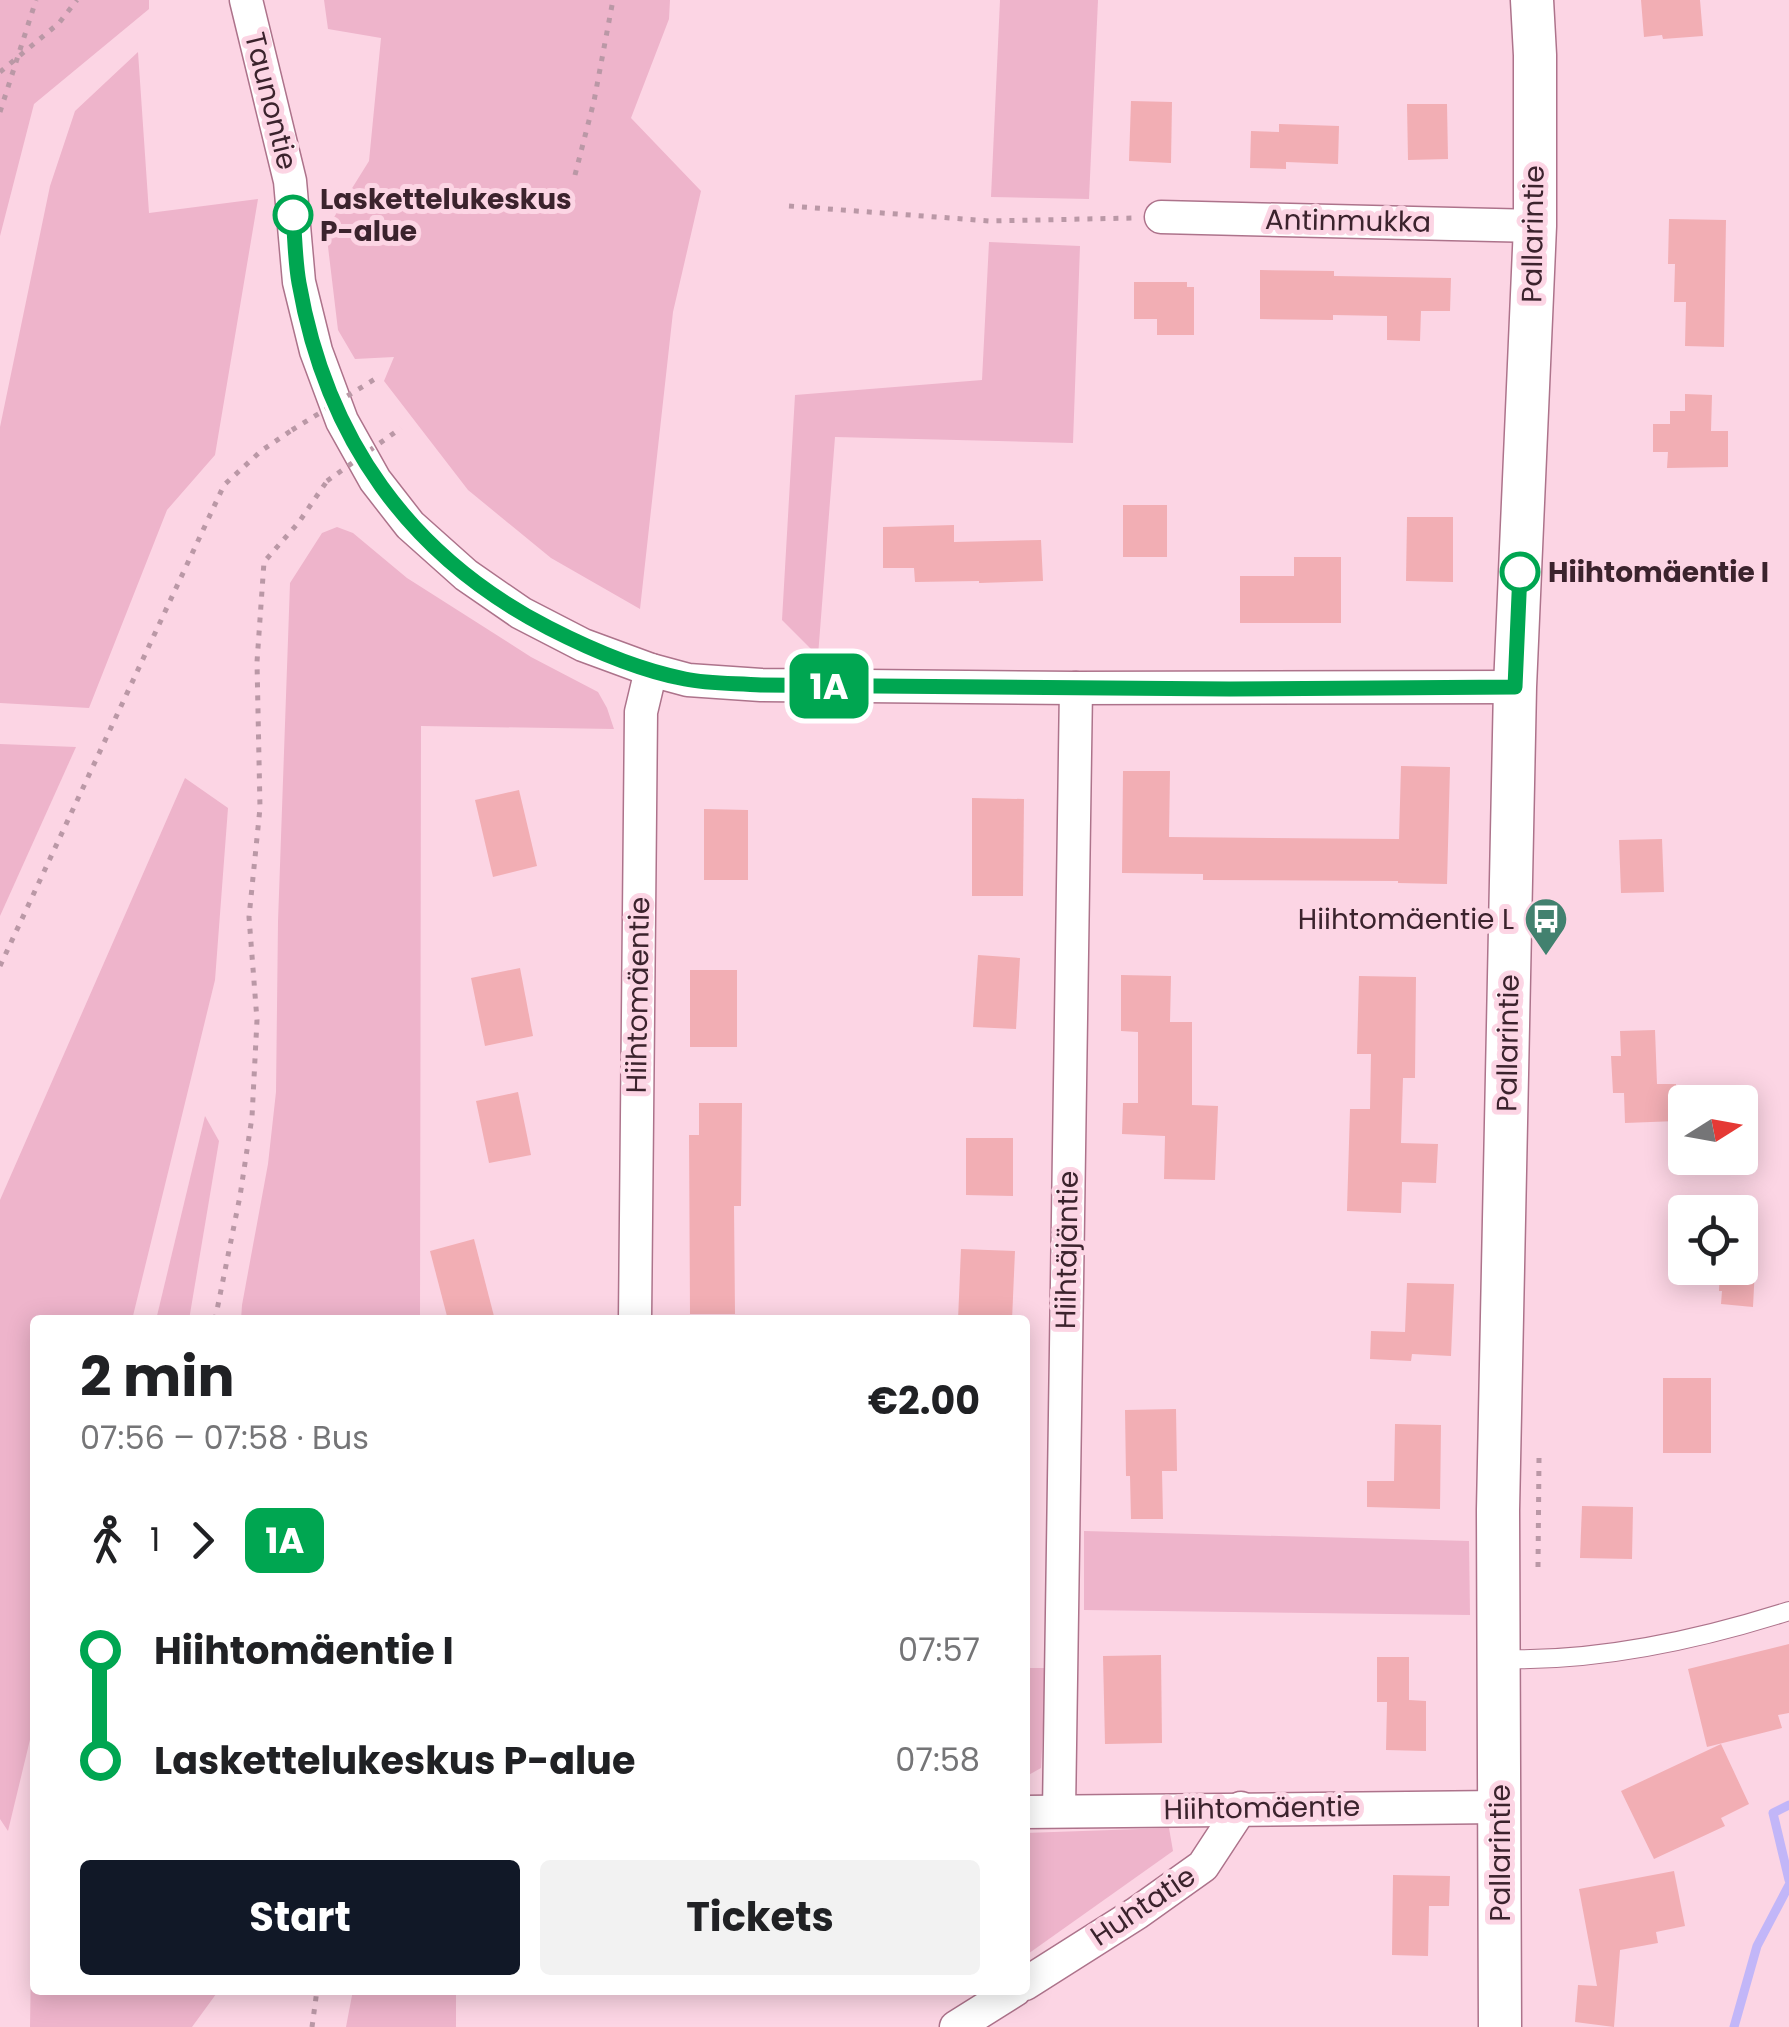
<!DOCTYPE html>
<html lang="en">
<head>
<meta charset="utf-8">
<style>
	body { margin:0; font-family:Poppins,sans-serif; background:#f2f2f2; color:#202124; height:100vh; display:flex; flex-direction:column; font-size:38px; white-space:nowrap }
	* { box-sizing:border-box; margin:0 }
	p { font-size:32px; color:#757577 }
	.icon { flex:none; width:55px; height:55px; fill:none; stroke:currentColor; stroke-width:2; stroke-linecap:round; stroke-linejoin:round }
	.map { position:relative; flex:1; overflow:hidden }
	.panel { position:absolute; left:30px; top:1315px; width:1000px; height:680px; display:flex; flex-direction:column; background:#fff; border-radius:10px; box-shadow:0 5px 25px #0003 }
	.panel>* { flex:none }
	.badge { padding:0 20px; border-radius:15px; font-size:35px; line-height:65px }
	.needle { width:65px; rotate:79deg }
	.buttons { position:absolute; left:1668px; top:1085px; display:grid; gap:20px }
	.buttons a { display:grid; place-items:center; width:90px; height:90px; border-radius:10px; background:#fff; box-shadow:0 5px 25px #0003; font-size:50px }
	.map>.badge { position:absolute; translate:-50% -50%; box-shadow:0 0 0 5px #fff }
	.legs { display:flex; align-items:center; gap:15px; height:110px; padding:0 50px; font-size:32px }
	.legs p { margin-inline-start:auto }
	.head { display:flex; align-items:center; justify-content:space-between; height:170px; padding:0 50px }
	h1 { font-size:55px; font-weight:700; line-height:75px }
	.action { display:flex; gap:20px; margin-top:auto; padding:20px 50px }
	.action a { flex:1; height:115px; border-radius:10px; background:#111827; color:#fff; font-size:40px; font-weight:700; line-height:115px; text-align:center }
	.action a+a { background:#f2f2f2; color:#202124 }
	ul { padding:0 50px; list-style:none }
	li { display:flex; align-items:center; gap:35px; height:110px; font-size:38px }
	li i { display:grid; place-items:center; width:15px; height:100%; margin:0 12px; background:currentColor }
	li i::after { content:''; width:25px; height:25px; margin:-12px; border:8px solid; border-radius:50%; background:#fff }
	li p { margin-inline-start:auto }
	li:first-child i { background:linear-gradient(#0000 50%,currentColor 0) }
	li:last-child i { background:linear-gradient(currentColor 50%,#0000 0) }
	.map>svg:first-child { display:block }
</style>
</head>
<body>
<div class="map">
<svg width="1789" height="2027" viewBox="0 0 1789 2027">
	<rect width="100%" height="100%" fill="#fcd5e4"/>
	<g fill="#eeb4cb">
		<polygon points="0,0 149,0 149,9 34,104 0,236"/>
		<polygon points="324,0 670,0 669,19 631,118 701,191 673,312 640,609 551,558 468,490 384,381 394,357 355,359 338,330 326,230 369,161 381,38 328,29"/>
		<polygon points="1000,0 1098,0 1089,199 991,197"/>
		<polygon points="138,52 149,213 258,199 215,455 167,510 89,708 0,703 0,427 50,186 75,111"/>
		<polygon points="989,242 1080,246 1073,443 835,437 818,656 782,620 795,395 982,380"/>
		<polygon points="337,527 353,533 407,578 531,657 598,692 607,708 614,729 421,726 420,1320 241,1320 242,1305 268,1164 276,1092 278,922 290,583 322,533"/>
		<polygon points="0,744 76,747 0,916"/>
		<polygon points="185,778 228,808 215,980 132,1320 35,1320 35,1719 8,1831 0,1819 0,1200"/>
		<polygon points="205,1116 219,1141 189,1320 156,1320"/>
		<polygon points="1084,1531 1469,1541 1470,1615 1084,1610"/>
		<polygon points="1025,1668 1046,1668 1041,1768 1025,1777"/>
		<polygon points="1169,1828 1173,1851 1025,1956 1025,1833"/>
		<polygon points="35,1889 35,1990 219,1990 192,2027 30,2027 32,1900"/>
		<polygon points="353,1990 456,1990 456,2027 346,2027"/>
	</g>
	<g fill="none" stroke-linecap="round" stroke-linejoin="round">
		<g stroke="#c2b6f8" stroke-width="9">
			<polyline points="1789,1805 1773,1813 1789,1880"/>
			<polyline points="1734,2027 1757,1946 1789,1885"/>
		</g>
	</g>
	<g fill="#f2aeb4">
		<polygon points="1641,0 1700,0 1703,36 1663,39 1662,35 1644,37"/>
		<polygon points="1131,101 1172,102 1171,163 1129,161"/>
		<polygon points="1407,104 1447,104 1448,159 1408,160"/>
		<polygon points="1279,124 1339,126 1338,164 1286,162 1286,169 1250,168 1251,131 1279,132"/>
		<polygon points="1669,219 1726,220 1724,347 1685,346 1686,302 1674,302 1675,264 1668,264"/>
		<polygon points="1260,270 1334,271 1334,276 1451,278 1450,311 1421,311 1420,341 1387,340 1387,316 1333,315 1333,320 1260,319"/>
		<polygon points="1134,282 1187,282 1187,287 1194,287 1194,335 1157,335 1157,319 1134,319"/>
		<polygon points="1685,394 1712,395 1711,431 1728,431 1728,467 1667,468 1668,452 1653,452 1653,424 1670,424 1670,411 1685,411"/>
		<rect x="1123" y="505" width="44" height="52"/>
		<polygon points="1407,517 1453,517 1453,582 1406,581"/>
		<polygon points="954,525 954,542 1041,540 1043,581 979,583 979,581 915,582 914,568 883,568 883,527"/>
		<polygon points="1294,557 1341,557 1341,623 1240,623 1240,576 1294,576"/>
		<polygon points="1401,766 1450,767 1447,884 1398,883 1398,881 1203,880 1203,874 1122,873 1123,771 1170,771 1169,837 1399,839"/>
		<polygon points="519,790 537,866 493,877 475,800"/>
		<polygon points="972,798 1024,799 1023,896 972,896"/>
		<polygon points="704,809 748,810 748,880 704,880"/>
		<polygon points="1662,839 1664,892 1621,893 1619,840"/>
		<polygon points="978,955 1020,958 1016,1029 973,1027"/>
		<polygon points="520,968 533,1036 485,1046 471,978"/>
		<rect x="690" y="970" width="47" height="77"/>
		<polygon points="1121,975 1171,976 1170,1022 1192,1022 1192,1105 1218,1106 1215,1180 1164,1179 1165,1136 1122,1134 1123,1103 1138,1103 1138,1032 1121,1031"/>
		<polygon points="1359,976 1416,977 1415,1078 1403,1078 1401,1143 1438,1144 1436,1183 1402,1182 1401,1213 1347,1211 1350,1109 1370,1109 1371,1054 1357,1054"/>
		<polygon points="1655,1030 1657,1084 1676,1084 1677,1121 1625,1123 1624,1093 1613,1093 1611,1056 1621,1056 1620,1031"/>
		<polygon points="518,1092 531,1155 489,1163 476,1101"/>
		<polygon points="699,1103 742,1103 741,1206 734,1206 735,1314 690,1314 689,1135 699,1135"/>
		<polygon points="966,1138 1013,1138 1013,1196 966,1195"/>
		<polygon points="474,1239 495,1320 448,1320 430,1251"/>
		<polygon points="961,1249 1015,1251 1012,1320 958,1320"/>
		<polygon points="1720,1268 1755,1268 1753,1307 1721,1304 1722,1291 1719,1291"/>
		<polygon points="1407,1283 1454,1284 1451,1356 1412,1354 1411,1361 1370,1359 1371,1331 1405,1332"/>
		<rect x="1663" y="1378" width="48" height="75"/>
		<polygon points="1176,1409 1177,1471 1162,1471 1163,1519 1131,1519 1130,1476 1126,1476 1125,1410"/>
		<polygon points="1395,1424 1441,1425 1440,1509 1367,1507 1367,1481 1394,1481"/>
		<polygon points="1582,1506 1633,1507 1632,1559 1580,1558"/>
		<polygon points="1789,1644 1789,1713 1778,1715 1782,1728 1707,1747 1688,1669"/>
		<polygon points="1161,1655 1162,1743 1105,1744 1103,1656"/>
		<polygon points="1377,1657 1409,1657 1409,1700 1426,1701 1426,1751 1386,1750 1387,1702 1377,1702"/>
		<polygon points="1721,1744 1749,1804 1721,1818 1725,1826 1654,1859 1621,1791"/>
		<polygon points="1674,1871 1685,1926 1656,1932 1658,1943 1620,1950 1614,2027 1575,2022 1578,1985 1597,1986 1579,1889"/>
		<polygon points="1393,1875 1450,1876 1449,1906 1429,1906 1428,1956 1392,1955"/>
	</g>
	<g fill="none" stroke-linecap="round" stroke-linejoin="round">
		<g stroke="#ad738b" stroke-width="20">
			<path id="service" d="M1500,1659C1595,1662 1698,1640 1789,1611"/>
		</g>
		<g stroke="#ad738b" stroke-width="35">
			<g id="minor">
				<polyline points="246,0 290,181 299,282 316,351 342,421 375,480 410,525 466,575 521,613 583,645 651,670 688,680 761,685 1076,688 1515,687"/>
				<polyline points="1161,217 1535,226"/>
				<polyline points="635,1320 641,712 651,670"/>
				<polyline points="1059,1811 1076,688"/>
				<polyline points="1025,1812 1499,1807"/>
				<polyline points="1025,1984 1137,1913 1203,1866 1241,1808"/>
				<polyline points="956,2027 1015,1990"/>
			</g>
		</g>
		<g stroke="#ad738b" stroke-width="45">
			<polyline id="tertiary" points="1500,2027 1498,1510 1515,687 1535,226 1535,55 1532,0"/>
		</g>
		<g stroke="#ba98a6" stroke-width="5" stroke-dasharray="5 8" stroke-linecap="butt">
			<polyline points="0,72 59,23 77,0"/>
			<polyline points="0,112 36,0"/>
			<polyline points="575,175 594,101 613,0"/>
			<polyline points="789,206 990,221 1133,218"/>
			<polyline points="0,966 224,485 261,451 292,430"/>
			<polyline points="215,1320 240,1196 252,1117 257,1020 249,917 260,808 257,662 264,562 299,522 327,481"/>
			<polyline points="1538,1567 1539,1458"/>
			<polyline points="312,2027 317,1990"/>
		</g>
		<use href="#service" stroke="#fff" stroke-width="18"/>
		<use href="#minor" stroke="#fff" stroke-width="32"/>
		<use href="#tertiary" stroke="#fff" stroke-width="42"/>
		<g stroke="#ba98a6" stroke-width="5" stroke-dasharray="5 8" stroke-linecap="butt">
			<polyline points="292,430 375,379"/>
			<polyline points="327,481 401,428"/>
		</g>
	</g>
	<g fill="none" stroke-linecap="round" stroke-linejoin="round">
		<g stroke="#fff" stroke-width="22">
			<path id="line-1" d="M293,215C295,237 295,261 299,283C326,438 409,556 549,628C592,650 638,670 685,679C709,684 736,683 761,685L1230,689L1515,687L1520,572"/>
		</g>
		<use href="#line-1" stroke="#00a651" stroke-width="15"/>
	</g>
	<defs>
		<g id="bus-pin" transform="scale(2.25)"><path d="M0 17L-7.5 6A9.5 9.5 0 1 1 7.5 6Z" fill="#42816f" stroke="#fcd5e4"/><path d="M-5-6H5V4H4V6H2V4H-2V6H-4V4H-5ZM-3.5-4V0h7V-4ZM-3.5 1.2v1.5H-2V1.2ZM2 1.2v1.5H3.5V1.2Z" fill="#fff"/></g>
	</defs>
	<g fill-rule="evenodd">
		<use href="#bus-pin" x="1546" y="919"/>
	</g>
	<g fill="#fff" stroke="#00a651" stroke-width="5">
		<circle cx="293" cy="215" r="18"/>
		<circle cx="1520" cy="572" r="18"/>
	</g>
	<g text-anchor="middle" dominant-baseline="central" stroke-width="10" stroke-linejoin="round" paint-order="stroke">
		<g font-size="28" fill="#3b232d" stroke="#fcd5e4">
			<text transform="translate(271 101) rotate(76)">Taunontie</text>
			<text transform="translate(1348 221) rotate(1)">Antinmukka</text>
			<text transform="translate(1533 234) rotate(-89)">Pallarintie</text>
			<text transform="translate(638 995) rotate(-89)">Hiihtomäentie</text>
			<text transform="translate(1508 1043) rotate(-89)">Pallarintie</text>
			<text transform="translate(1067 1250) rotate(-89)">Hiihtäjäntie</text>
			<text transform="translate(1262 1808) rotate(-1)">Hiihtomäentie</text>
			<text transform="translate(1500 1853) rotate(-90)">Pallarintie</text>
			<text transform="translate(1143 1906) rotate(-34)">Huhtatie</text>
		</g>
		<g font-size="28" font-weight="bold" fill="#3b232d" stroke="#fcd5e4" text-anchor="start">
			<text x="320" y="199">Laskettelukeskus<tspan x="320" dy="32">P-alue</tspan></text>
			<text x="1548" y="572">Hiihtomäentie I</text>
		</g>
		<g font-size="28" fill="#3b232d" stroke="#fcd5e4" text-anchor="end">
			<text x="1514" y="919">Hiihtomäentie L</text>
		</g>
	</g>
</svg>
<div class="buttons">
<a><svg class="needle" viewBox="-14 -14 28 28"><path d="M0-13l5 13h-10z" fill="#e53935"/><path d="M0 13l5-13h-10z" fill="#757577"/></svg></a>
<a><svg class="icon" aria-label="locate" viewBox="0 0 24 24"><circle cx="12" cy="12" r="6"/><path d="M12 2v4M12 18v4M2 12h4M18 12h4"/></svg></a>
</div>
<b class="badge" style="left:829px;top:686px;background:#00a651;color:#fff">1A</b>
<section class="panel">
<div class="head"><div><h1>2 min</h1><p>07:56 – 07:58 · Bus</p></div><b>€2.00</b></div>
<div class="legs"><svg class="icon" aria-label="walk" viewBox="0 0 24 24"><circle cx="13" cy="4" r="2"/><path d="M13 8l-2 6 4 7M11 14l-3 7M7 12l3-4h3l4 4"/></svg>1<svg class="icon" aria-label="forward" viewBox="0 0 24 24"><path d="M9 5l7 7-7 7"/></svg><b class="badge" style="background:#00a651;color:#fff">1A</b></div>
<ul>
<li><i style="color:#00a651"></i><b>Hiihtomäentie I</b><p>07:57</p></li>
<li><i style="color:#00a651"></i><b>Laskettelukeskus P-alue</b><p>07:58</p></li>
</ul>
<div class="action"><a>Start</a><a>Tickets</a></div>
</section>
</div>
</body>
</html>
